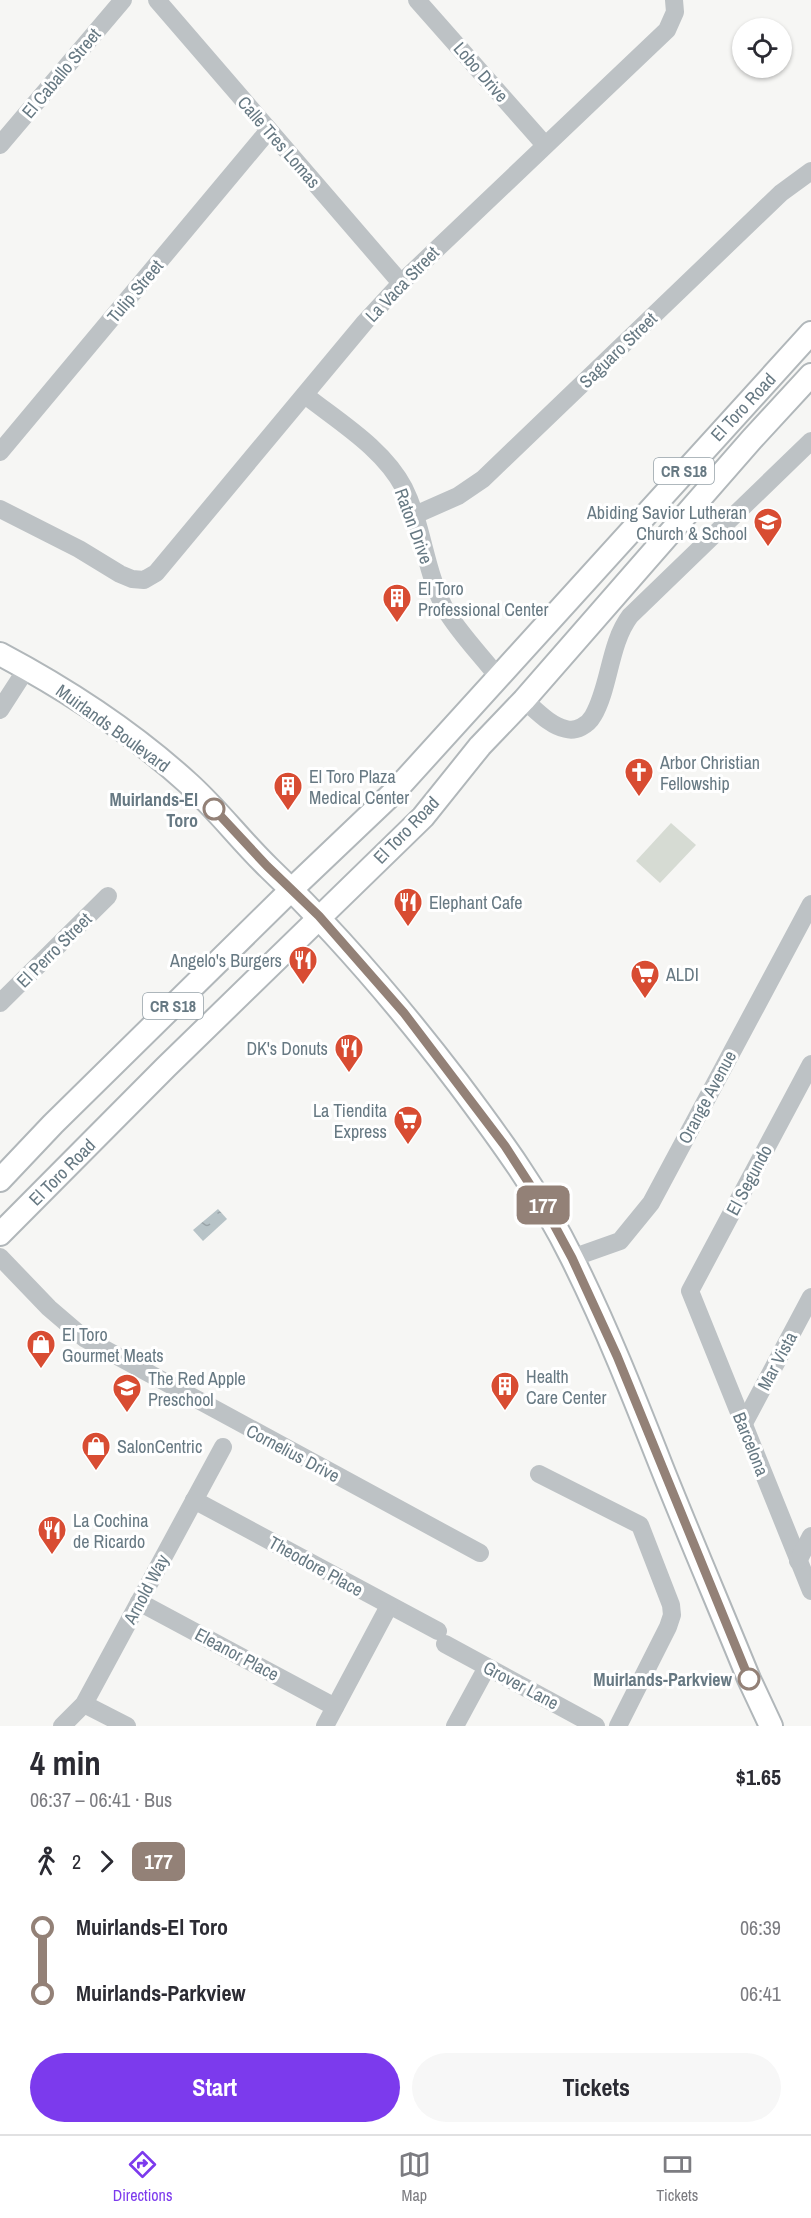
<!DOCTYPE html>
<html lang="en">
<head>
<meta charset="utf-8">
<style>
	body { margin:0; font-family:"Archivo Narrow",sans-serif; background:#f7f7f7; color:#2b2b33; height:100vh; display:flex; flex-direction:column; font-size:22px; white-space:nowrap }
	* { box-sizing:border-box; margin:0 }
	p { font-size:20px; color:#7c7c81 }
	.icon { flex:none; width:33px; height:33px; fill:none; stroke:currentColor; stroke-width:2; stroke-linecap:round; stroke-linejoin:round }
	.map { position:relative; height:1726px; overflow:hidden }
	.details { display:flex; flex-direction:column; background:#fff; flex:1 }
	.details>* { flex:none }
	.badge { padding:0 12px; border-radius:9px; font-size:21px; line-height:39px }
	.fabs { position:absolute; left:732px; top:18px; display:grid; gap:12px }
	.fabs a { display:grid; place-items:center; width:60px; height:60px; border-radius:50%; background:#fff; box-shadow:0 2px 4px #0004; font-size:30px }
	.map>.badge { position:absolute; translate:-50% -50%; box-shadow:0 0 0 3px #fff }
	.legs { display:flex; align-items:center; gap:9px; height:66px; padding:0 30px; font-size:20px }
	.legs p { margin-inline-start:auto }
	.headline { display:flex; align-items:center; justify-content:space-between; height:102px; padding:0 30px }
	h1 { font-size:33px; font-weight:800; line-height:45px }
	.action { display:flex; gap:12px; margin-top:auto; padding:12px 30px }
	.action a { flex:1; height:69px; border-radius:36px; background:#7c3aed; color:#fff; font-size:24px; font-weight:800; line-height:69px; text-align:center }
	.action a+a { background:#f7f7f7; color:#2b2b33 }
	ul { padding:0 30px; list-style:none }
	li { display:flex; align-items:center; gap:21px; height:66px; font-size:22px }
	li i { display:grid; place-items:center; width:9px; height:100%; margin:0 8px; background:currentColor }
	li i::after { content:''; width:15px; height:15px; margin:-8px; border:4px solid; border-radius:50%; background:#fff }
	li p { margin-inline-start:auto }
	li:first-child i { background:linear-gradient(#0000 50%,currentColor 0) }
	li:last-child i { background:linear-gradient(currentColor 50%,#0000 0) }
	.tab-bar { display:flex; justify-content:space-around; align-items:center; height:84px; border-top:2px solid #e1e1e2; background:#fff; font-size:16px; color:#7c7c81 }
	.tab-bar a { display:grid; justify-items:center; gap:3px }
	.tab-bar .selected { color:#7c3aed }
	.map>svg:first-child { display:block }
</style>
</head>
<body>
<div class="map">
<svg width="811" height="1726" viewBox="0 0 811 1726">
	<defs>
		<pattern id="water-ripples" width="26" height="14" patternUnits="userSpaceOnUse" patternTransform="scale(1.5)"><rect width="26" height="14" fill="#b7c3c7"/><path d="M2 4q2-2 4 0t4 0M15 11q2-2 4 0t4 0" fill="none" stroke="#99a3a7"/></pattern>
	</defs>
	<rect width="100%" height="100%" fill="#f6f6f4"/>
	<polygon fill="#d6dbd3" points="671,823 696,845 660,883 636,861"/>
	<polygon fill="url(#water-ripples)" points="218,1209 227,1219 203,1241 193,1230"/>
	<g fill="none" stroke-linecap="round" stroke-linejoin="round">
		<g stroke="#b1b7ba" stroke-width="26">
			<g id="major">
				<path d="M0,654C66,689 132,732 188,783C217,809 241,841 269,868C338,934 400,1007 458,1083C500,1139 541,1195 572,1258C606,1326 634,1397 662,1468C690,1538 720,1608 749,1679L771,1726"/>
				<polyline points="0,1180 53,1124 292,889 395,791 811,333"/>
				<polyline points="0,1234 166,1067 423,817 480,746 524,700 752,439 811,375"/>
			</g>
		</g>
		<g stroke="#bdc2c5" stroke-width="18">
			<polyline points="157,0 401,283"/>
			<polyline points="417,0 545,145"/>
			<polyline points="0,145 123,0"/>
			<path d="M305,395C339,422 383,448 404,488C423,526 425,571 445,609C459,633 481,655 498,677"/>
			<polyline points="0,452 269,130"/>
			<polyline points="0,509 79,549 120,574 132,579 144,580 156,573 365,322 401,283 667,30 675,12 674,0"/>
			<polyline points="415,515 458,496 483,479 781,193 811,171"/>
			<path d="M524,700C536,710 550,726 566,729C576,732 588,725 593,716C610,687 609,644 630,616L811,441"/>
			<polyline points="0,710 27,668"/>
			<polyline points="0,1003 108,896"/>
			<polyline points="811,1064 690,1291 811,1591"/>
			<polyline points="0,1257 49,1308 84,1338 480,1553"/>
			<polyline points="572,1258 620,1241 651,1203 811,904"/>
			<polyline points="743,1425 811,1297"/>
			<polyline points="539,1474 640,1525 671,1605 672,1615 668,1627 618,1726"/>
			<polyline points="194,1500 438,1631"/>
			<polyline points="798,1561 811,1536"/>
			<polyline points="139,1602 335,1707"/>
			<polyline points="445,1644 596,1726"/>
			<polyline points="84,1704 127,1726"/>
			<polyline points="62,1726 84,1704 223,1447"/>
			<polyline points="325,1726 389,1606"/>
			<polyline points="455,1726 487,1667"/>
		</g>
		<use href="#major" stroke="#fff" stroke-width="22"/>
	</g>
	<g fill="none" stroke-linecap="round" stroke-linejoin="round">
		<g stroke="#fff" stroke-width="14">
			<polyline id="line-1" points="214,809 267,866 319,916 404,1013 505,1146 545,1208 572,1258 617,1356 749,1679"/>
		</g>
		<use href="#line-1" stroke="#938177" stroke-width="9"/>
	</g>
	<defs>
		<g id="school-pin" transform="scale(1.5)"><path d="M0 17L-7.5 6A9.5 9.5 0 1 1 7.5 6Z" fill="#d84c32" stroke="#fff"/><path d="M0-5L7-2L0 1L-7-2ZM-4 1L0 2.5L4 1V4Q0 6-4 4Z" fill="#fff"/></g>
		<g id="building-pin" transform="scale(1.5)"><path d="M0 17L-7.5 6A9.5 9.5 0 1 1 7.5 6Z" fill="#d84c32" stroke="#fff"/><path d="M-4-6H4V6H1V3H-1V6H-4ZM-2.5-4.3h1.7v1.8h-1.7ZM.8-4.3h1.7v1.8H.8ZM-2.5-1h1.7V.8h-1.7ZM.8-1h1.7V.8H.8Z" fill="#fff"/></g>
		<g id="church-pin" transform="scale(1.5)"><path d="M0 17L-7.5 6A9.5 9.5 0 1 1 7.5 6Z" fill="#d84c32" stroke="#fff"/><path d="M-1.2-6h2.4v3.5h3.3v2.4h-3.3V6h-2.4V-.1h-3.3v-2.4h3.3Z" fill="#fff"/></g>
		<g id="restaurant-pin" transform="scale(1.5)"><path d="M0 17L-7.5 6A9.5 9.5 0 1 1 7.5 6Z" fill="#d84c32" stroke="#fff"/><path d="M-5-6h1v4h1v-4h1v4h1v-4h1v5L-1.5 .5V6h-2V.5L-5-1ZM5-6V6H3V1.5H1.5Q1.5-4 5-6Z" fill="#fff"/></g>
		<g id="supermarket-pin" transform="scale(1.5)"><path d="M0 17L-7.5 6A9.5 9.5 0 1 1 7.5 6Z" fill="#d84c32" stroke="#fff"/><path d="M-6-5.5h2.5l.6 2H6L4.5 2H-2.5L-4.4-4H-6ZM-1.5 3.2a1.3 1.3 0 1 0 .1 0ZM3 3.2a1.3 1.3 0 1 0 .1 0Z" fill="#fff"/></g>
		<g id="shop-pin" transform="scale(1.5)"><path d="M0 17L-7.5 6A9.5 9.5 0 1 1 7.5 6Z" fill="#d84c32" stroke="#fff"/><path d="M-5-2.5h2.3a2.7 3.5 0 0 1 5.4 0H5L5.5 6h-11ZM-1.5-2.5h3a1.5 2.3 0 0 0-3 0Z" fill="#fff"/></g>
	</defs>
	<g fill-rule="evenodd">
		<use href="#school-pin" x="768" y="522"/>
		<use href="#building-pin" x="397" y="598"/>
		<use href="#church-pin" x="639" y="772"/>
		<use href="#building-pin" x="288" y="786"/>
		<use href="#restaurant-pin" x="408" y="902"/>
		<use href="#restaurant-pin" x="303" y="960"/>
		<use href="#supermarket-pin" x="645" y="974"/>
		<use href="#restaurant-pin" x="349" y="1048"/>
		<use href="#supermarket-pin" x="408" y="1120"/>
		<use href="#shop-pin" x="41" y="1344"/>
		<use href="#building-pin" x="505" y="1386"/>
		<use href="#school-pin" x="127" y="1388"/>
		<use href="#shop-pin" x="96" y="1446"/>
		<use href="#restaurant-pin" x="52" y="1530"/>
	</g>
	<g fill="#fff" stroke="#938177" stroke-width="3">
		<circle cx="214" cy="809" r="10"/>
		<circle cx="749" cy="1679" r="10"/>
	</g>
	<g text-anchor="middle" dominant-baseline="central" stroke-width="6" stroke-linejoin="round" paint-order="stroke">
		<g fill="#fff" stroke="#95a1a8" stroke-width="1.5">
			<rect x="654" y="458" width="60" height="26" rx="4.5"/>
			<rect x="143" y="993" width="60" height="26" rx="4.5"/>
		</g>
		<g font-size="16" font-weight="bold" fill="#677983">
			<text x="684" y="471">CR S18</text>
			<text x="173" y="1006">CR S18</text>
		</g>
		<g font-size="18" fill="#677983" stroke="#fff">
			<text transform="translate(481 72) rotate(49)">Lobo Drive</text>
			<text transform="translate(61 73) rotate(-50)">El Caballo Street</text>
			<text transform="translate(279 142) rotate(49)">Calle Tres Lomas</text>
			<text transform="translate(402 284) rotate(-46)">La Vaca Street</text>
			<text transform="translate(135 291) rotate(-50)">Tulip Street</text>
			<text transform="translate(618 350) rotate(-44)">Saguaro Street</text>
			<text transform="translate(743 407) rotate(-47)">El Toro Road</text>
			<text transform="translate(414 526) rotate(70)">Raton Drive</text>
			<text transform="translate(113 728) rotate(36)">Muirlands Boulevard</text>
			<text transform="translate(406 830) rotate(-46)">El Toro Road</text>
			<text transform="translate(54 950) rotate(-45)">El Perro Street</text>
			<text transform="translate(707 1097) rotate(-62)">Orange Avenue</text>
			<text transform="translate(62 1172) rotate(-45)">El Toro Road</text>
			<text transform="translate(749 1180) rotate(-62)">El Segundo</text>
			<text transform="translate(777 1361) rotate(-62)">Mar Vista</text>
			<text transform="translate(751 1444) rotate(68)">Barcelona</text>
			<text transform="translate(293 1453) rotate(28)">Cornelius Drive</text>
			<text transform="translate(316 1566) rotate(29)">Theodore Place</text>
			<text transform="translate(146 1589) rotate(-62)">Arnold Way</text>
			<text transform="translate(237 1654) rotate(28)">Eleanor Place</text>
			<text transform="translate(521 1685) rotate(28)">Grover Lane</text>
		</g>
		<g font-size="18" fill="#677983" stroke="#fff" text-anchor="start">
			<text x="747" y="512" text-anchor="end">Abiding Savior Lutheran<tspan x="747" dy="21">Church &amp; School</tspan></text>
			<text x="418" y="588">El Toro<tspan x="418" dy="21">Professional Center</tspan></text>
			<text x="660" y="762">Arbor Christian<tspan x="660" dy="21">Fellowship</tspan></text>
			<text x="309" y="776">El Toro Plaza<tspan x="309" dy="21">Medical Center</tspan></text>
			<text x="429" y="902">Elephant Cafe</text>
			<text x="282" y="960" text-anchor="end">Angelo's Burgers</text>
			<text x="666" y="974">ALDI</text>
			<text x="328" y="1048" text-anchor="end">DK's Donuts</text>
			<text x="387" y="1110" text-anchor="end">La Tiendita<tspan x="387" dy="21">Express</tspan></text>
			<text x="62" y="1334">El Toro<tspan x="62" dy="21">Gourmet Meats</tspan></text>
			<text x="526" y="1376">Health<tspan x="526" dy="21">Care Center</tspan></text>
			<text x="148" y="1378">The Red Apple<tspan x="148" dy="21">Preschool</tspan></text>
			<text x="117" y="1446">SalonCentric</text>
			<text x="73" y="1520">La Cochina<tspan x="73" dy="21">de Ricardo</tspan></text>
		</g>
		<g font-size="18" font-weight="bold" fill="#677983" stroke="#fff" text-anchor="end">
			<text x="198" y="799">Muirlands-El<tspan x="198" dy="21">Toro</tspan></text>
			<text x="732" y="1679">Muirlands-Parkview</text>
		</g>
	</g>
</svg>
<div class="fabs">
<a><svg class="icon" aria-label="locate" viewBox="0 0 24 24"><circle cx="12" cy="12" r="6"/><path d="M12 2v4M12 18v4M2 12h4M18 12h4"/></svg></a>
</div>
<b class="badge" style="left:543px;top:1205px;background:#938177;color:#fff">177</b>
</div>
<section class="details">
<div class="headline"><div><h1>4 min</h1><p>06:37 – 06:41 · Bus</p></div><b>$1.65</b></div>
<div class="legs"><svg class="icon" aria-label="walk" viewBox="0 0 24 24"><circle cx="13" cy="4" r="2"/><path d="M13 8l-2 6 4 7M11 14l-3 7M7 12l3-4h3l4 4"/></svg>2<svg class="icon" aria-label="forward" viewBox="0 0 24 24"><path d="M9 5l7 7-7 7"/></svg><b class="badge" style="background:#938177;color:#fff">177</b></div>
<ul>
<li><i style="color:#938177"></i><b>Muirlands-El Toro</b><p>06:39</p></li>
<li><i style="color:#938177"></i><b>Muirlands-Parkview</b><p>06:41</p></li>
</ul>
<div class="action"><a>Start</a><a>Tickets</a></div>
</section>
<nav class="tab-bar">
<a class="selected"><svg class="icon" aria-label="directions" viewBox="0 0 24 24"><path d="M12 3l9 9-9 9-9-9zM9 14v-3h6M13 9l2 2-2 2"/></svg>Directions</a>
<a><svg class="icon" aria-label="map" viewBox="0 0 24 24"><path d="M3 6l6-2 6 2 6-2v14l-6 2-6-2-6 2zM9 4v14M15 6v14"/></svg>Map</a>
<a><svg class="icon" aria-label="tickets" viewBox="0 0 24 24"><path d="M3 7h18v10H3zM15 7v10"/></svg>Tickets</a>
</nav>
</body>
</html>
